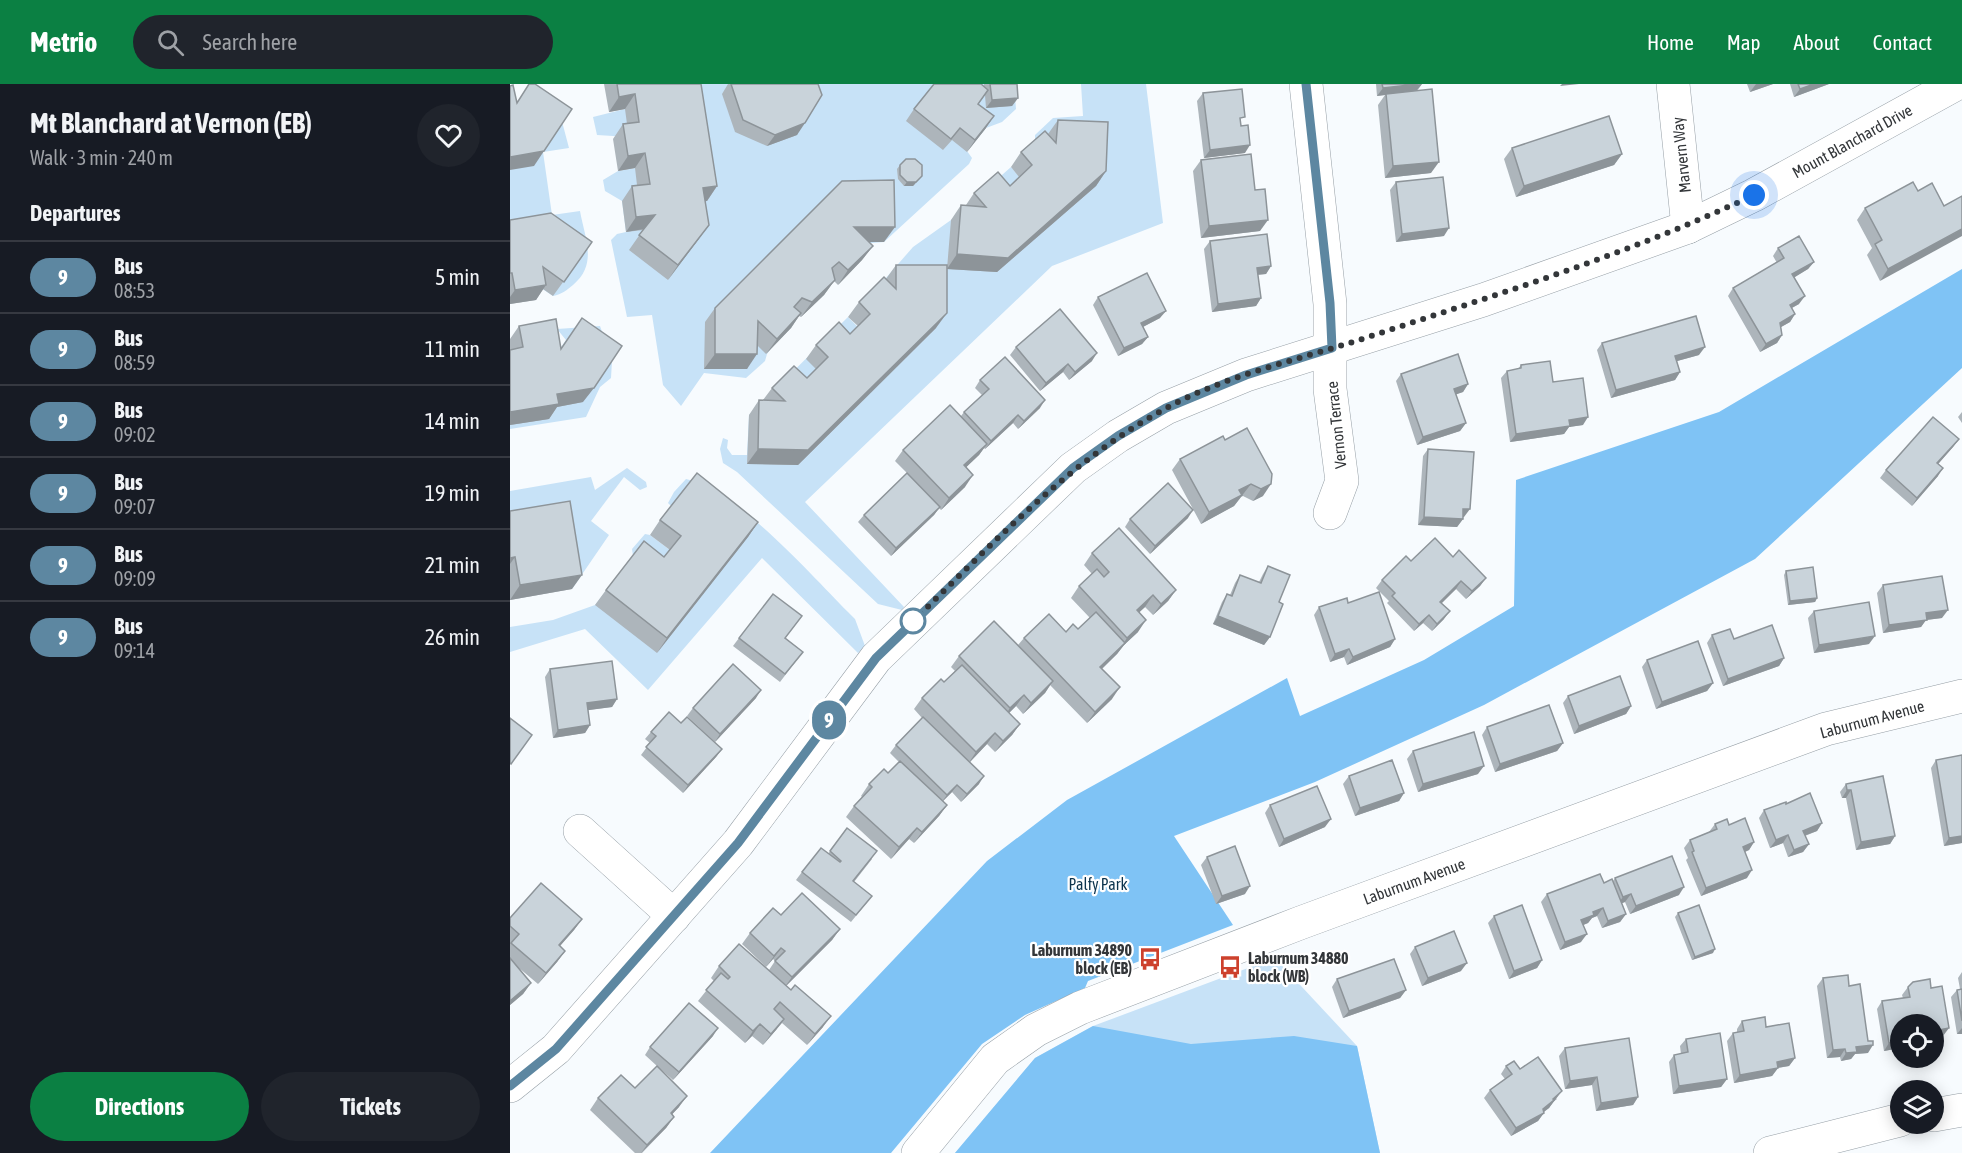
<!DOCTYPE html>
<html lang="en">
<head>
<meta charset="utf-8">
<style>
	body { margin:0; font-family:"Asap Condensed",sans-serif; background:#20242c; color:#f1f3f6; height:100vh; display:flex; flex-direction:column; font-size:22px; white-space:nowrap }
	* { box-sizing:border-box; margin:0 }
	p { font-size:20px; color:#9ea1a6 }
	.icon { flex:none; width:33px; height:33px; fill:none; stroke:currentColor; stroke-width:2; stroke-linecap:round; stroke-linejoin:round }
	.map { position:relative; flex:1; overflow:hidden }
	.side { display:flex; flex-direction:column; background:#171b24; width:510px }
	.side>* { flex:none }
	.badge { padding:0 12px; border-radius:20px; font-size:21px; line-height:39px }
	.buttons { position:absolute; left:1380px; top:930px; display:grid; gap:12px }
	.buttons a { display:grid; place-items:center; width:54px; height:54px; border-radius:50%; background:#171b24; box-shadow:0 3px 15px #0003; font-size:30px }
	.you { position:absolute; width:30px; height:30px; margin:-15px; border:4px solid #fff; border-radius:50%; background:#1a73e8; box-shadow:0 0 0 9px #1a73e833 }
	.map>.badge { position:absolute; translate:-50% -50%; box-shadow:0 0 0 3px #fff }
	h2 { padding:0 30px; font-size:22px; line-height:54px }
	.round { display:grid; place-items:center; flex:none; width:63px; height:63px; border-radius:32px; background:#20242c }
	.summary { display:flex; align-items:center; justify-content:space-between; height:102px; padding:0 30px }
	h1 { font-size:28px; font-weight:700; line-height:45px }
	.button { display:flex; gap:12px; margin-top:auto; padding:12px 30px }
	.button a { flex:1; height:69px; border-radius:36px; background:#0b8043; color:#fff; font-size:24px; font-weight:700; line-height:69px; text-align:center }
	.button a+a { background:#20242c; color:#f1f3f6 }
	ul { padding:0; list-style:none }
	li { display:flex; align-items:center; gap:18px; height:72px; padding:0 30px; border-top:2px solid #363941 }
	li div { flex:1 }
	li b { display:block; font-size:22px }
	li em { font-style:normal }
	li .badge { min-width:66px; font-weight:700; text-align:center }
	header { display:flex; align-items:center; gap:36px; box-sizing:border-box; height:84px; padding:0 30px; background:#0b8043; color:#fff }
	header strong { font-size:28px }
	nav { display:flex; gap:33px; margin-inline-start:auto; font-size:21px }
	.search { width:420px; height:54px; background:#20242c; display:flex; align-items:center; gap:15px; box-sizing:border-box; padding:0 21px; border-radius:33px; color:#9ea1a6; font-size:22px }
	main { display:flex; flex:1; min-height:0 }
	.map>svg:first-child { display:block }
</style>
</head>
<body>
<header>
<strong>Metrio</strong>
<div class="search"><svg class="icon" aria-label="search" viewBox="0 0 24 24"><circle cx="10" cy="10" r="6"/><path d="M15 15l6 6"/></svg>Search here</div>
<nav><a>Home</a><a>Map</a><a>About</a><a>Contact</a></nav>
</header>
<main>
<section class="side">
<div class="summary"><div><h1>Mt Blanchard at Vernon (EB)</h1><p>Walk · 3 min · 240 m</p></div><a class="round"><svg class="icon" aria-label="heart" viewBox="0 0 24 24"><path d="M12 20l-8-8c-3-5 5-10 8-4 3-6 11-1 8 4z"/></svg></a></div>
<h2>Departures</h2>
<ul>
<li><span class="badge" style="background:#5d87a1;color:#fff">9</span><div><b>Bus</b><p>08:53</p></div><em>5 min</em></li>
<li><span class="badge" style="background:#5d87a1;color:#fff">9</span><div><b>Bus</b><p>08:59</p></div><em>11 min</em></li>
<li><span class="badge" style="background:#5d87a1;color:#fff">9</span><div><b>Bus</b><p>09:02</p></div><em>14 min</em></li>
<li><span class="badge" style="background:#5d87a1;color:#fff">9</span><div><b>Bus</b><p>09:07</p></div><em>19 min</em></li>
<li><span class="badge" style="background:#5d87a1;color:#fff">9</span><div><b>Bus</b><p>09:09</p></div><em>21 min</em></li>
<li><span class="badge" style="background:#5d87a1;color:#fff">9</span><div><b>Bus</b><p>09:14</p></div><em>26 min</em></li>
</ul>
<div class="button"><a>Directions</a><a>Tickets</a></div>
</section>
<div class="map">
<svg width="1452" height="1069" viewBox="0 0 1452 1069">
	<rect width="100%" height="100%" fill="#f7fbfe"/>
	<g fill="#c7e2f7">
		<polygon points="98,0 504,0 506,25 492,38 476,44 457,67 462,74 459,80 374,158 337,161 257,270 255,277 236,294 194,289 171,322 153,301 142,231 117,233 101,156 107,150 116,148 112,117 95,107 93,96 108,87 125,84 119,53 87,51 83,33 115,25"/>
		<polygon points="571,0 636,0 653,139 542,182 295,418 394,523 392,526 368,520 227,388 213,379 210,365 213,354 218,356 217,364 222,371 237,371 239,331 338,233 349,244 375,195 403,163 441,136 501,83 512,96 525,62 525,51 543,34 573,32"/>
		<path d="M50,30L59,64L33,68L42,131L70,127C75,155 88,180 63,201C57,206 52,210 43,212L22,198L0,202V31Z"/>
		<polygon points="90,242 102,277 101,294 90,303 76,333 0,345 0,278 40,279 56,256 47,245"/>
		<polygon points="117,384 136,398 137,403 130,406 114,393 81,437 99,451 62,505 0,440 0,407 81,393 85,406"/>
		<path d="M176,395C227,406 300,490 338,528L345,535L355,562L348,569L252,474L138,606L75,545L0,568V543L43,536L85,521L123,472L122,465L135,450L140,451L160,466L162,423L158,419L164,408Z"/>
		<polygon points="765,874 847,962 870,1069 445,1069 525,974 583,942"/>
	</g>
	<g fill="#7fc3f5">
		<polygon points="1452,185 1452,284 1245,475 974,621 805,698 664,752 723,841 578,897 575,904 515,931 472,960 381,1069 200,1069 477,777 557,716 777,594 790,632 914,576 1004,522 1006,396 1209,328"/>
		<polygon points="583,942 681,960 784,952 847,962 870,1069 445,1069 525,974"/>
	</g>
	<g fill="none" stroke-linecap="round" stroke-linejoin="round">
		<g stroke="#969fa6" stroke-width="34">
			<g id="street">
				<polyline points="796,0 820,220 820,305 832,397 820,429"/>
				<polyline points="1163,0 1178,143"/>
				<polyline points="70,747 164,832"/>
				<polyline points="0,1002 46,965 228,759 366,574 563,384 608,352 656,324 736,291 973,216 1178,143 1244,111 1446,0"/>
				<polyline points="1424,1031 1452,1026"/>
				<polyline points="1260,1069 1390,1036"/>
			</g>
		</g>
		<g stroke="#969fa6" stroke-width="34">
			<polyline id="secondary" points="408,1069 485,975 526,946 570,924 790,839 1316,645 1452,612"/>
		</g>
		<use href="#street" stroke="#fff" stroke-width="33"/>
		<use href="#secondary" stroke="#fff" stroke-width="33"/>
	</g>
	<g fill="#adb5bb">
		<polygon points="94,0 191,0 207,102 197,117 195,117 199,141 158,196 119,166 133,146 116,148 112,117 122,102 127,101 125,84 108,87 103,55 113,40 117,40 115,25 99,28"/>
		<polygon points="218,0 308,0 287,51 257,62 225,48 212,10"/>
		<polygon points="474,0 507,0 508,14 502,22 476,24 475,11 468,20 476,44 457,68 442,56 433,66 396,37 404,25 474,2"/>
		<polygon points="866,0 912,0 907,7 921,89 875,94 868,21 875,11 867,12"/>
		<polygon points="1237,0 1263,0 1240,8"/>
		<polygon points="1280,0 1319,0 1284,13"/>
		<polygon points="693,9 731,40 735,69 694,74 687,17"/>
		<polygon points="548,36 596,87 586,102 487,188 437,185 441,136 451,121 456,121 464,109 500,102 509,93 501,83 511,68 538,50"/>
		<polygon points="1002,64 1112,70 1104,81 1006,113 994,75"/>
		<polygon points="691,76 745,106 750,147 691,154 683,87"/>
		<polygon points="390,81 412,92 403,102 394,102 388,95 387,85"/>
		<polygon points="332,97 374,158 359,158 363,162 352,176 328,201 324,197 314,211 291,233 289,232 281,244 256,270 247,261 237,285 194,285 195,238 205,224"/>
		<polygon points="886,98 934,152 886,158 880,106"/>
		<polygon points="1408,107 1434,122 1370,197 1357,171 1362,164 1347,136 1355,124"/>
		<polygon points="0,136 82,158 43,212 33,205 26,216 0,220"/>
		<polygon points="700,157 761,182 756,190 748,191 751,214 746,222 702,228 694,165"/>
		<polygon points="1268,164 1304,178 1298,185 1284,193 1289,220 1282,224 1285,230 1280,238 1271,243 1272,251 1267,259 1250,268 1218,212 1223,204 1267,179 1263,172"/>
		<polygon points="386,181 426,244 288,381 237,380 239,331 249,316 253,316 262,304 297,294 306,285 296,275 306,261 340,250 348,242 338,233 349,218 376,195"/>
		<polygon points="588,213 650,234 633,243 638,253 632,260 608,272 583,221"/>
		<polygon points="9,242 51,265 73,318 47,323 39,335 0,341 0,255"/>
		<polygon points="1092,259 1189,271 1167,277 1170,288 1165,296 1101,314 1087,266"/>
		<polygon points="506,263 582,277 559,296 553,288 530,307 500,271"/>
		<polygon points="1011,281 1043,298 1073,341 1059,343 1054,350 1000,358 991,294 997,287 1008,285"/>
		<polygon points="891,290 958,300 953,308 946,310 956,339 950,347 907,361 886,297"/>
		<polygon points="470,296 530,324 508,345 503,339 475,365 474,364 469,371 456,383 455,403 431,426 429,424 424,431 381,472 348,438 354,431 397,389 385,377 393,366 451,332 454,328 472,311 465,304"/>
		<polygon points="1452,328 1452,339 1448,333"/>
		<polygon points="737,344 753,412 743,417 733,412 731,413 724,422 691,440 662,386 670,375 715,356"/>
		<polygon points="1449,355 1443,363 1428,380 1428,392 1402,422 1370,394 1376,386"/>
		<polygon points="918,365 954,433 953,433 953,435 947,443 908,441 913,372"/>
		<polygon points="0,427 62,505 0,516"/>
		<polygon points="678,434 640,470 615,443 620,435"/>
		<polygon points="150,436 248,438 238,453 147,569 85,521 96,506 154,473 160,466 140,451"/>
		<polygon points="582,469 666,506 658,517 643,531 635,523 629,528 628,548 614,561 607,570 592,585 602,615 577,639 540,601 535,609 513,630 506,622 499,629 510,640 502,651 485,668 477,660 460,678 469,700 451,718 442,708 433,717 437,721 429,732 404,759 399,755 381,775 336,733 344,722 352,713 351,712 359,700 378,689 389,678 380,669 386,661 412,634 404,625 412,614 434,598 445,587 441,583 449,572 508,561 514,554 568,545 580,534 561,514 569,502 582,490 574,481"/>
		<polygon points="943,473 976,494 970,502 956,515 946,505 931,519 934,535 922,547 913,539 904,547 877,519 879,517 866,504 872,496 901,477"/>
		<polygon points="758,482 769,518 760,553 754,561 703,540 712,518 717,510 720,511 725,499 730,491 749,498 753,490"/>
		<polygon points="1276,487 1307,514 1305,518 1278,521 1274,491"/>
		<polygon points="1373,501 1432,534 1416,536 1411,543 1373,549 1367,509"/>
		<polygon points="838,519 885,555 880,563 837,581 834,573 820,578 804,531 809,523"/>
		<polygon points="1304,527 1359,560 1304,569 1298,534"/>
		<polygon points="292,532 275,554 293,568 270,598 223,562 229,554"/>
		<polygon points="1202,551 1224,555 1274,574 1269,582 1213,602 1197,559"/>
		<polygon points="1137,576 1203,599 1197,607 1146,625 1132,583"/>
		<polygon points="40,585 107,615 102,623 78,626 80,641 75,649 43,654 35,593"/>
		<polygon points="1058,612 1121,622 1116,630 1064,650 1053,619"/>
		<polygon points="246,614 205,658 177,632 183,624"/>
		<polygon points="977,643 1053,659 1047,667 985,688 972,651"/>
		<polygon points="141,648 212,665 206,673 173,709 131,671 140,659 135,655"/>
		<polygon points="903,667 968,690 908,708 897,675"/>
		<polygon points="1426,676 1452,759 1434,762 1421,684"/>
		<polygon points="839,692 894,709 889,717 845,732 833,700"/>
		<polygon points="1336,700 1385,752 1380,760 1346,766 1336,714 1332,714 1330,708"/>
		<polygon points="1276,720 1312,739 1307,747 1295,752 1299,760 1293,768 1278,773 1273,759 1260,764 1249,734 1254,726"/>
		<polygon points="760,721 815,743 769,763 755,729"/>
		<polygon points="1205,740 1219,741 1244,758 1239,766 1235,768 1237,794 1191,812 1176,776 1178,774 1174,764 1180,756 1199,748"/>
		<polygon points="337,744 362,775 344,798 362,812 341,838 286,796 292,788 318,770"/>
		<polygon points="697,773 735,810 706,820 691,781"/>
		<polygon points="1105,794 1169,811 1120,830 1115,818 1112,819 1116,830 1110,838 1092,844 1087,832 1082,834 1078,839 1073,841 1071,858 1050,866 1031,818 1037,810 1103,797"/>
		<polygon points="1168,829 1203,869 1182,876 1165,833"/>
		<polygon points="271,831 330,845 322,856 276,902 313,943 297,961 272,939 266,946 253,961 242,952 235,959 188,917 204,897 201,894 209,882 259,886 265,877 263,875 256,883 232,860 240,849"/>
		<polygon points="984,832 1032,876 1027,884 999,895 978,839"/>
		<polygon points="0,834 72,835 64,846 50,862 55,867 47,878 28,900 9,884 21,899 13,910 0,921"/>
		<polygon points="905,863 951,887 912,902 900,870"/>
		<polygon points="1452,888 1452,950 1447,950 1441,913 1447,906 1450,905 1448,894"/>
		<polygon points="1313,894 1339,902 1358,957 1358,969 1345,970 1341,975 1331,977 1330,973 1317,974 1307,902"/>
		<polygon points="827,895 896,906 890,914 833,934 822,903"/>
		<polygon points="1398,903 1421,904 1433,952 1390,940 1390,964 1374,967 1367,925 1372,917 1393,914 1392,911"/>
		<polygon points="1232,937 1256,943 1285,974 1279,982 1268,984 1262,992 1224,999 1217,957 1223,949 1227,948 1227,945"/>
		<polygon points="203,952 163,996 147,982 169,1023 162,1030 164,1033 156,1044 132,1069 125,1069 80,1026 88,1014 125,1004 147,982 135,971 140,963"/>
		<polygon points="1176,955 1217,995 1211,1003 1163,1010 1159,978 1164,971 1171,970 1170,962"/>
		<polygon points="1055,964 1128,1013 1123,1021 1086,1027 1082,1001 1055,1005 1049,972"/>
		<polygon points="996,982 1010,985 1047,1015 1043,1018 1039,1024 1034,1028 1028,1037 1001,1052 974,1014 980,1006 995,995 991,990"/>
	</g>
	<g fill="#8d9499">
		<polygon points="912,0 906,7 867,12 873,4"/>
		<polygon points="1052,0 1069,0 1050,2"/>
		<polygon points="1246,0 1263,0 1240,8"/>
		<polygon points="1304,0 1319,0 1284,13 1290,5"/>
		<polygon points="125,10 115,25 99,28 109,13"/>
		<polygon points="508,14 502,22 476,24 482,16"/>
		<polygon points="484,32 476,44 457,68 465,56"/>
		<polygon points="295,39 287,51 257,62 265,51"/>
		<polygon points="740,61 735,69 694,74 700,66"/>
		<polygon points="34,67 24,82 0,86 0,73"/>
		<polygon points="135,69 125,84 108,87 118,72"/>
		<polygon points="1112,70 1104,81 1006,113 1014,102"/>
		<polygon points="929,78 921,89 875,94 883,82"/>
		<polygon points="596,87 586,102 487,188 437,185 447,170"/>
		<polygon points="412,92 403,102 394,102 397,98"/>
		<polygon points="207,102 197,117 183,119 193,104"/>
		<polygon points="145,131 134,145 116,148 126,133"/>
		<polygon points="758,136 750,147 691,154 699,142"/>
		<polygon points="199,141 188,156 158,196 168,181"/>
		<polygon points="344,143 385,143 374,158 334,158"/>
		<polygon points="939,144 934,152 886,158 892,150"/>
		<polygon points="1452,145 1452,152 1370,197 1378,185"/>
		<polygon points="363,162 352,176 328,201 338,186"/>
		<polygon points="1304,178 1298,185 1277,198 1282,190"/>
		<polygon points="761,182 756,190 742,191 747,184"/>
		<polygon points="325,196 314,211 291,233 302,218"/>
		<polygon points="36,201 26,216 0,220 0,213 5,206"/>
		<polygon points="1295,212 1289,220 1274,228 1280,221"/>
		<polygon points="751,214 746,222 702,228 708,220"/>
		<polygon points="656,227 650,234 625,247 631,239"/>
		<polygon points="291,229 281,244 256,270 267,255"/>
		<polygon points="437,229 426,244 288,381 237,380 248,365"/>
		<polygon points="1285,230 1280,238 1264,247 1270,239"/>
		<polygon points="1272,251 1267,259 1250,268 1256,260"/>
		<polygon points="638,253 632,260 608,272 614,264"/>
		<polygon points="1195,263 1189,271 1160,279 1165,272"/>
		<polygon points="587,269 582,277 559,296 565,288"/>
		<polygon points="205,270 247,270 237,285 194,285"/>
		<polygon points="558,280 553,288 530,307 536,299"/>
		<polygon points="1170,288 1165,296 1101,314 1106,306"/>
		<polygon points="958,300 953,308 939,313 944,305"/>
		<polygon points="84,304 73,318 47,323 39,335 0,341 0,328 47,310"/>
		<polygon points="535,316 530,324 508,345 514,337"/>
		<polygon points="508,331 503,339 475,365 481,357"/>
		<polygon points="1078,333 1073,341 1059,343 1054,350 1000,358 1006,350 1059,336"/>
		<polygon points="956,339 950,347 907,361 913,353"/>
		<polygon points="1449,355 1443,363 1422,387 1427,379"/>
		<polygon points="477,360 469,371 446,393 454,381"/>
		<polygon points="1433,384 1428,392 1402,422 1407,414"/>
		<polygon points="463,391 455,403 431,426 439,414"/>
		<polygon points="741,400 724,422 691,440 699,428 729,406"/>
		<polygon points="761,400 753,412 743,417 751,405"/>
		<polygon points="430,423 424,431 381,472 386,464"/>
		<polygon points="953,425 960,425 954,433 948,433"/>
		<polygon points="683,426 678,434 640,470 645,462"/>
		<polygon points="914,433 953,435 947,443 908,441"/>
		<polygon points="248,438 238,453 147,569 157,554"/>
		<polygon points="5,473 0,480 0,474"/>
		<polygon points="72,491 62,505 0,516 10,501"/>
		<polygon points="976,494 970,502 956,515 962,507"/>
		<polygon points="951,497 946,505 925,526 930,518"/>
		<polygon points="666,506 658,517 643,531 651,520"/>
		<polygon points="643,511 635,523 619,538 627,526"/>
		<polygon points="1307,514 1305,518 1278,521 1280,517"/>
		<polygon points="1438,526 1432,534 1416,536 1411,543 1373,549 1379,541 1416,529"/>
		<polygon points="940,527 934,535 922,547 927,540"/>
		<polygon points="919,531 913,539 904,547 909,540"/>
		<polygon points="708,532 760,553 754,561 703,540"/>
		<polygon points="636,536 628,548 614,561 607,570 582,594 590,583 611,563 617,554"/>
		<polygon points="1365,552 1359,560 1304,569 1309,561"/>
		<polygon points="885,555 880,563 837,581 843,573"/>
		<polygon points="839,565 834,573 820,578 825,570"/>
		<polygon points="1274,574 1269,582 1213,602 1218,595"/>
		<polygon points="543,597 535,609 513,630 521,619"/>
		<polygon points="1203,599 1197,607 1146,625 1152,618"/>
		<polygon points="610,603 602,615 577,639 585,628"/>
		<polygon points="251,606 246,614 205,658 210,650"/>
		<polygon points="514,611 506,622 492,636 500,624"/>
		<polygon points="107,615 102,623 72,627 77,619"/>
		<polygon points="1121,622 1116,630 1064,650 1069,642"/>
		<polygon points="510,640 502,651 485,668 493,657"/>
		<polygon points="80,641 75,649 43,654 48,646"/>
		<polygon points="485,649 477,660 458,680 466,668"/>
		<polygon points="1053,659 1047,667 985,688 990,680"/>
		<polygon points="212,665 206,673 173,709 178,701"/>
		<polygon points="974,682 968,690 908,708 913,700"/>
		<polygon points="474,692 469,700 451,718 457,710"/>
		<polygon points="447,701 442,708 431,719 437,711"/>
		<polygon points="1337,706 1341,706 1336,714 1332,714"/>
		<polygon points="894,709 889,717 845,732 850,724"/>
		<polygon points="437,721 429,732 404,759 412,748"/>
		<polygon points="821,735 815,743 769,763 774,755"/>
		<polygon points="1312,739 1307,747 1288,754 1293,747"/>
		<polygon points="407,744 399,755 381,775 389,763"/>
		<polygon points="1278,751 1273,759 1260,764 1266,756"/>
		<polygon points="1385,752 1380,760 1346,766 1351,758"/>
		<polygon points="1452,752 1452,759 1434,762 1439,754"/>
		<polygon points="1244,758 1239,766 1227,771 1233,763"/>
		<polygon points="1299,760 1293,768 1278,773 1284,766"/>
		<polygon points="1242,786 1237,794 1191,812 1196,804"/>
		<polygon points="740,802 735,810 706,820 712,812"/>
		<polygon points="1174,803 1169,811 1120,830 1126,822"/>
		<polygon points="1121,810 1115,818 1107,821 1113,813"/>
		<polygon points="1093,824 1087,832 1082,834 1078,839 1066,844 1071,836 1083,828"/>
		<polygon points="1116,830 1110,838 1092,844 1098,837"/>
		<polygon points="72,835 64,846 41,872 49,861"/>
		<polygon points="330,845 322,856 274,904 282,893"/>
		<polygon points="1077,850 1071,858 1050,866 1055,858"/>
		<polygon points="271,864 263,875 256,883 264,872"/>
		<polygon points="1205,865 1203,869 1182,876 1185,873"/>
		<polygon points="55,867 47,878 28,900 36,889"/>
		<polygon points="1032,876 1027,884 999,895 1004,887"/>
		<polygon points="957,879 951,887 912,902 918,894"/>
		<polygon points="21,899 13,910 0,921 0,917"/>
		<polygon points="896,906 890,914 833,934 839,927"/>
		<polygon points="321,932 313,943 297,961 305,950"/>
		<polygon points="274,935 266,946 253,961 261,950"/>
		<polygon points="250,940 242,952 235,959 243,947"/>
		<polygon points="208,944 203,952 163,996 169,988"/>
		<polygon points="1439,944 1433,952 1424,954 1424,947"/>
		<polygon points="1452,944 1452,950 1447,950"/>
		<polygon points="1390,957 1390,964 1374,967 1379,959"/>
		<polygon points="1363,961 1358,969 1345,970 1341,975 1331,977 1336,969 1346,963"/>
		<polygon points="1335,965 1330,973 1317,974 1323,966"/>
		<polygon points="1285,974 1279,982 1261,985 1267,978"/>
		<polygon points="1268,984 1262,992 1224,999 1230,991"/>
		<polygon points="1087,993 1082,1001 1055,1005 1060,997"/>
		<polygon points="1217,995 1211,1003 1163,1010 1169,1002"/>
		<polygon points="1052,1007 1039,1024 1028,1032 1034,1029 1028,1037 1001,1052 1006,1044 1033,1025 1043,1015"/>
		<polygon points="177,1012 169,1023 153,1040 161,1029"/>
		<polygon points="1128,1013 1123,1021 1086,1027 1091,1019"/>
		<polygon points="164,1033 156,1044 131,1069 137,1061"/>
	</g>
	<g fill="#c9d3da" stroke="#8d9499" stroke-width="1.5">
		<polygon points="19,0 25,0 62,25 34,67 0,73 0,2 3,1 7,19"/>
		<polygon points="107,0 191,0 207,102 193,104 199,141 168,181 129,151 145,131 126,133 122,102 140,100 135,69 118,72 113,40 129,38 125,10 109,13"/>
		<polygon points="221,0 308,0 312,11 295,39 265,51 233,36"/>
		<polygon points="424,0 471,0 478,6 468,20 484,32 465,56 450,44 441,55 404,25"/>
		<polygon points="480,0 507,0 508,14 482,16"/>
		<polygon points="872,0 908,0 873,4"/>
		<polygon points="1288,0 1304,0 1290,5"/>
		<polygon points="732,5 735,33 730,34 731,42 738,41 740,61 700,66 693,9"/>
		<polygon points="922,5 929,78 883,82 876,10"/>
		<polygon points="1099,32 1112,70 1014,102 1002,64"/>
		<polygon points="548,36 598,38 596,87 498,174 447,170 451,121 476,123 464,109 488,88 500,102 522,81 511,68 535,47 546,59"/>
		<polygon points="741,70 745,106 755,105 758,136 699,142 691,76"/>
		<polygon points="396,75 405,75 412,81 412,92 406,98 397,98 390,91 390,81"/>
		<polygon points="933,93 939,144 892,150 886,98"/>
		<polygon points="384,96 385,143 344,143 363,162 338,186 329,178 322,184 325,196 302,218 292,214 284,223 291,229 267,255 248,237 247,270 205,270 205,224 332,97"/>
		<polygon points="1403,98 1408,107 1422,99 1434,122 1452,112 1452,145 1378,185 1365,160 1372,156 1355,124"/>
		<polygon points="41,129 82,158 54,198 33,183 36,201 5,206 2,189 0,189 0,136"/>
		<polygon points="757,150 761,182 747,184 751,214 708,220 700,157"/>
		<polygon points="1289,152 1304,178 1282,190 1295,212 1280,221 1285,230 1270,239 1272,251 1256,260 1223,204 1274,174 1268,164"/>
		<polygon points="386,181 437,181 437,229 298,366 248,365 249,316 275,317 262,304 284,282 297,294 318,273 306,261 329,238 340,250 360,230 349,218 374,193 386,205"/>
		<polygon points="637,189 656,227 631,239 638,253 614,264 588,213"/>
		<polygon points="550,225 587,269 565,288 558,280 536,299 506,263"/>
		<polygon points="1186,232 1195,263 1165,272 1170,288 1106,306 1092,259"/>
		<polygon points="72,234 112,262 84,304 47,310 49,320 0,328 0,266 13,263 9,242 46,235 51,265"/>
		<polygon points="948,270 958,300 944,305 956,339 913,353 891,290"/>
		<polygon points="495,273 535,316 514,337 508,331 481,357 454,328 479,305 470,296"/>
		<polygon points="1040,277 1043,298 1073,294 1078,333 1059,336 1060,342 1006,350 997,287 1011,284 1011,281"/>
		<polygon points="440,321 477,360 454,381 463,391 439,414 393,366"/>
		<polygon points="1423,333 1449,355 1427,379 1433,384 1407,414 1376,386"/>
		<polygon points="737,344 762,390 761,400 751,405 741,400 729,406 732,411 699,428 670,375 713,352 715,356"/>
		<polygon points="918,365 964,368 960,425 953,425 953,435 914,433"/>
		<polygon points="187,389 248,438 157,554 96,506 134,457 154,473 171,452 150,436"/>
		<polygon points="397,389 430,423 386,464 354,431"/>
		<polygon points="658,399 683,426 645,462 620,435"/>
		<polygon points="60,417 72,491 10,501 5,473 0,474 0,427"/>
		<polygon points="609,444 666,506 651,520 643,511 627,526 636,536 617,554 569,502 587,485 594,493 599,488 582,469"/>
		<polygon points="925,454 943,473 949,466 976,494 962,507 951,497 930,518 940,527 927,540 919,531 909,540 882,512 885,509 872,496 896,472 901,477"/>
		<polygon points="758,482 780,491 769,518 773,520 760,553 708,532 717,510 722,512 730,491 751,499"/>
		<polygon points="1303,483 1307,514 1280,517 1276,487"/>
		<polygon points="1432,492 1438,526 1416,529 1417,536 1379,541 1373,501"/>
		<polygon points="869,508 885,555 843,573 839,565 825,570 809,523 837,514 838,519"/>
		<polygon points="263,510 292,532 275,554 293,568 275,590 229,554"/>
		<polygon points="1359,518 1365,552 1309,561 1304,527"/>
		<polygon points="586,528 615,559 590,583 610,603 585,628 514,554 539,530 556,548 563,540 568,545"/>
		<polygon points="484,537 543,597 521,619 514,611 500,624 449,572"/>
		<polygon points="1262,541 1274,574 1218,595 1202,551 1220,545 1224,555"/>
		<polygon points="1188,557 1203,599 1152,618 1137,576"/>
		<polygon points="102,577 107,615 77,619 80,641 48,646 40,585"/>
		<polygon points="223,580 251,606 210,650 183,624"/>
		<polygon points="452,581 510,640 493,657 485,649 466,668 412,614 431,595 434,598"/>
		<polygon points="1110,592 1121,622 1069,642 1058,612"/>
		<polygon points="1039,621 1053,659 990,680 977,643"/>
		<polygon points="159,628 171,639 177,633 212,665 178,701 136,663 146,652 141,648"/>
		<polygon points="413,633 474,692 457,710 447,701 437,711 386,661"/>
		<polygon points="0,634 22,651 1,680 0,679"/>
		<polygon points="964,648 974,682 913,700 903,667"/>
		<polygon points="1452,671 1452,752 1439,754 1426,676"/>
		<polygon points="882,676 894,709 850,724 839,692"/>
		<polygon points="390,677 437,721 412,748 407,744 389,763 344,722 362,703 359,700 374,685 378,689"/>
		<polygon points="1373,692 1385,752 1351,758 1341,706 1337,706 1336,700"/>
		<polygon points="807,702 821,735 774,755 760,721"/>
		<polygon points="1300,709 1312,739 1293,747 1299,760 1284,766 1278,751 1266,756 1254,726 1276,718 1276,720"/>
		<polygon points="1235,734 1244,758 1233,763 1242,786 1196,804 1182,768 1184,767 1180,756 1207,745 1205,740 1217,735 1219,741"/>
		<polygon points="337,744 367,767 343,797 362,812 346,831 292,788 311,764 330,778 331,777 320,767"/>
		<polygon points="725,762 740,802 712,812 697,773"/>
		<polygon points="1162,772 1174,803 1126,822 1121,810 1113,813 1105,794"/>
		<polygon points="1090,790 1094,799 1102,795 1116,830 1098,837 1093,824 1083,828 1084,831 1071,836 1077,850 1055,858 1037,810"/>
		<polygon points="31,799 72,835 49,861 55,867 36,889 1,859 9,850 0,842 0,834"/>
		<polygon points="292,809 330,845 282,893 265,877 275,867 271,864 264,872 240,849 263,824 271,831"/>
		<polygon points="1012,821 1032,876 1004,887 984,832"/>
		<polygon points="1189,821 1205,865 1185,873 1168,829"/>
		<polygon points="944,847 957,879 918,894 905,863"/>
		<polygon points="229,860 281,906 285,901 321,932 305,950 270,918 264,925 274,935 261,950 250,940 243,947 196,906 211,889 218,895 220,893 209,882"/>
		<polygon points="0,874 21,899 0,917"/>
		<polygon points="884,875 896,906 839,927 827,895"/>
		<polygon points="1338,891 1339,902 1350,900 1358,957 1363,957 1363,961 1346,963 1347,968 1336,969 1335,965 1323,966 1313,894"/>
		<polygon points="1420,895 1421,904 1432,902 1439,944 1424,947 1424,940 1390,940 1390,957 1379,959 1372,917 1400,913 1398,903 1403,898"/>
		<polygon points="1452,905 1452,937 1447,906"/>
		<polygon points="179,919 208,944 169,988 140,963"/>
		<polygon points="1255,933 1256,943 1279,939 1285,974 1267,978 1268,984 1230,991 1223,949 1234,947 1232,937"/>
		<polygon points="1210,949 1217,995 1169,1002 1164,971 1178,968 1176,955"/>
		<polygon points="1119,954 1128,1013 1091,1019 1087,993 1060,997 1055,964"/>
		<polygon points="1028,973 1052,1007 1043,1015 1044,1016 1033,1025 1034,1029 1006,1044 980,1006 1002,990 996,982 1004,977 1010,985"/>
		<polygon points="147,982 177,1012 161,1029 164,1033 137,1061 88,1014 111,991 125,1004"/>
	</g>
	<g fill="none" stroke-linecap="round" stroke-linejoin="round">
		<g stroke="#fff" stroke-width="14">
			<polyline id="line" points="0,1002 46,965 228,759 366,574 563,384 608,352 656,324 736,291 822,264 820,219 796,0"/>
		</g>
		<use href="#line" stroke="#5d87a1" stroke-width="9"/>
		<path stroke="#333639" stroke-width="6" stroke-dasharray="0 10.8" d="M403,537L399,541C479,464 555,380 653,326C713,292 784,277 849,256C982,212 1117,171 1244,111"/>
	</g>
	<defs>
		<g id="bus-bare" transform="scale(1.8)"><path d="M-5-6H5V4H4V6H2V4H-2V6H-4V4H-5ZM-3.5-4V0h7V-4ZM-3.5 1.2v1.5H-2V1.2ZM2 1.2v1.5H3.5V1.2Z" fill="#cd412d" stroke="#fff" stroke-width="2.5" paint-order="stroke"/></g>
	</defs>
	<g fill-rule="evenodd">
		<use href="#bus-bare" x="640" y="875"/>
		<use href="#bus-bare" x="720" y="883"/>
	</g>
	<circle fill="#fff" stroke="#5d87a1" stroke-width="3" cx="403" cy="537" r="12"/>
	<g text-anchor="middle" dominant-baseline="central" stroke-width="4.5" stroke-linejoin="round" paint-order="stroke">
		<g font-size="16" fill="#333639" stroke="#fff">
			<text transform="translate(1342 57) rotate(-29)">Mount Blanchard Drive</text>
			<text transform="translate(1171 71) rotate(-96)">Marvern Way</text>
			<text transform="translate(826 341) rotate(-96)">Vernon Terrace</text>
			<text transform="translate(1362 635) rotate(-15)">Laburnum Avenue</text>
			<text transform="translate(904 797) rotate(-20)">Laburnum Avenue</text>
		</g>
		<g font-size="16" fill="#0d344d" stroke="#fff">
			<text x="588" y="800">Palfy Park</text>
		</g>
		<g font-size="16" font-weight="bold" fill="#333639" stroke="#fff" text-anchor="end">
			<text x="622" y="866">Laburnum 34890<tspan x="622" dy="18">block (EB)</tspan></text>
			<text x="738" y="874" text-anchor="start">Laburnum 34880<tspan x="738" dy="18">block (WB)</tspan></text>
		</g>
	</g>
</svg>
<div class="buttons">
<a><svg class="icon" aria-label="locate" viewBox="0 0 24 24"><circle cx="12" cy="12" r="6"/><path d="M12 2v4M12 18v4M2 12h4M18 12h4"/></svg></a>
<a><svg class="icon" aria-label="layers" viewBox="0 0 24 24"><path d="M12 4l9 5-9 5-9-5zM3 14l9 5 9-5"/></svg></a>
</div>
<div class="you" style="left:1244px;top:111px"></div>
<b class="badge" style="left:319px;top:636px;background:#5d87a1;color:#fff">9</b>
</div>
</main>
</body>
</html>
